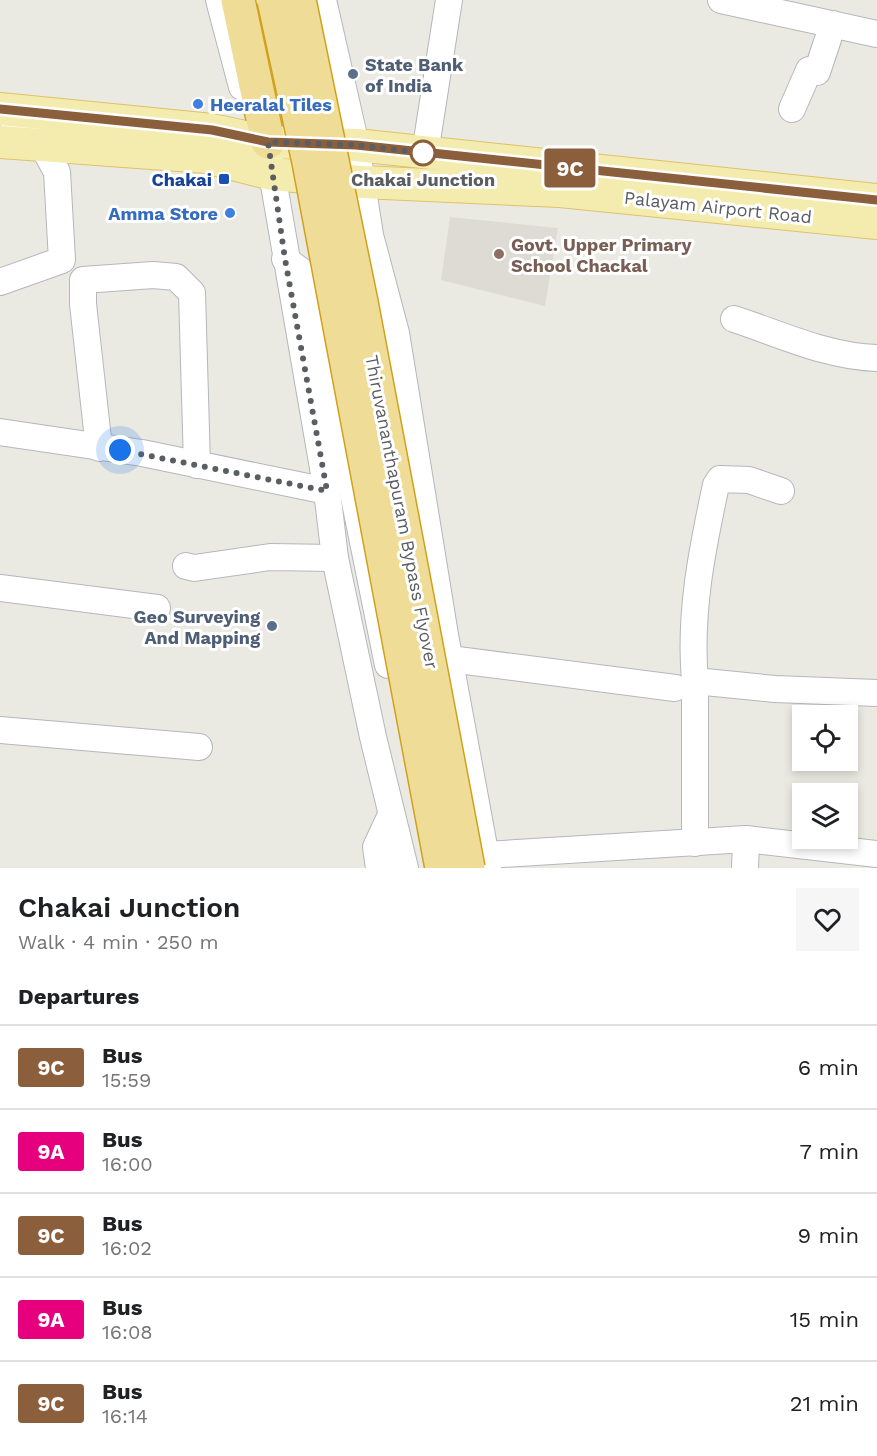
<!DOCTYPE html>
<html lang="en">
<head>
<meta charset="utf-8">
<style>
	body { margin:0; font-family:"Work Sans",sans-serif; background:#f6f6f6; color:#202124; height:100vh; display:flex; flex-direction:column; font-size:22px; white-space:nowrap }
	* { box-sizing:border-box; margin:0 }
	p { font-size:20px; color:#757577 }
	.icon { flex:none; width:33px; height:33px; fill:none; stroke:currentColor; stroke-width:2; stroke-linecap:round; stroke-linejoin:round }
	.map { position:relative; height:868px; overflow:hidden }
	.details { display:flex; flex-direction:column; background:#fff; flex:1 }
	.details>* { flex:none }
	.badge { padding:0 12px; border-radius:4px; font-size:21px; line-height:39px }
	.controls { position:absolute; left:792px; top:705px; display:grid; gap:12px }
	.controls a { display:grid; place-items:center; width:66px; height:66px; border-radius:0px; background:#fff; box-shadow:0 3px 9px #0003; font-size:30px }
	.you { position:absolute; width:30px; height:30px; margin:-15px; border:4px solid #fff; border-radius:50%; background:#1a73e8; box-shadow:0 0 0 9px #1a73e833 }
	.map>.badge { position:absolute; translate:-50% -50%; box-shadow:0 0 0 3px #fff }
	h2 { padding:0 18px; font-size:22px; line-height:54px }
	.round { display:grid; place-items:center; flex:none; width:63px; height:63px; border-radius:0px; background:#f6f6f6 }
	.headline { display:flex; align-items:center; justify-content:space-between; height:102px; padding:0 18px }
	h1 { font-size:28px; font-weight:600; line-height:45px }
	ul { padding:0; list-style:none }
	li { display:flex; align-items:center; gap:18px; height:84px; padding:0 18px; border-top:2px solid #e0e0e0 }
	li div { flex:1 }
	li b { display:block; font-size:22px }
	li em { font-style:normal }
	li .badge { min-width:66px; font-weight:700; text-align:center }
	.map>svg:first-child { display:block }
</style>
</head>
<body>
<div class="map">
<svg width="877" height="868" viewBox="0 0 877 868">
	<rect width="100%" height="100%" fill="#ebeae2"/>
	<polygon fill="#dedbd4" points="450,217 558,228 545,306 441,280"/>
	<g fill="none" stroke-linecap="round" stroke-linejoin="round">
		<g stroke="#b4b7bb" stroke-width="28">
			<g id="minor">
				<polyline points="219,0 242,87"/>
				<polyline points="323,0 356,145 370,235 396,333 445,635 488,868"/>
				<polyline points="721,0 877,34"/>
				<polyline points="0,108 41,143 57,172 62,260 0,282"/>
				<polyline points="792,109 809,70 817,72 833,24"/>
				<polyline points="425,153 449,0"/>
				<polyline points="269,156 327,491 335,558 373,737 405,868"/>
				<polyline points="285,259 301,271 314,300 388,665"/>
				<path d="M734,319C780,334 828,357 877,358"/>
				<polyline points="0,432 142,453 327,491"/>
				<polyline points="99,448 83,304 83,280 153,275 176,277 192,293 197,465"/>
				<path d="M781,491L749,480L720,479L716,485C702,550 689,614 695,681L775,689L877,693"/>
				<polyline points="186,566 194,568 270,557 335,558"/>
				<polyline points="0,588 157,608"/>
				<polyline points="450,659 675,688"/>
				<polyline points="0,730 199,747"/>
				<polyline points="695,843 695,681"/>
				<polyline points="486,855 746,839"/>
				<polyline points="379,868 376,847 391,815"/>
				<polyline points="745,868 746,839 877,854"/>
			</g>
		</g>
		<g stroke="#dec268" stroke-width="34">
			<g id="major">
				<polyline points="0,109 212,130 268,142 356,145 877,200"/>
				<polyline points="0,142 206,157 272,174 362,182 560,191 877,223"/>
			</g>
		</g>
		<g stroke="#d1a11d" stroke-width="36">
			<polyline id="highway" points="238,0 268,142"/>
		</g>
		<use href="#minor" stroke="#fff" stroke-width="26"/>
		<use href="#major" stroke="#f4ecae" stroke-width="32"/>
		<use href="#highway" stroke="#efdc96" stroke-width="33"/>
		<g stroke="#d1a11d" stroke-width="36" stroke-linecap="butt">
			<g id="highway-bridge">
				<polyline points="274,0 309,162 442,868"/>
				<polyline points="299,0 361,302 468,868"/>
			</g>
		</g>
		<use href="#highway-bridge" stroke="#efdc96" stroke-width="33"/>
	</g>
	<g fill="none" stroke-linecap="round" stroke-linejoin="round">
		<g stroke="#fff" stroke-width="14">
			<polyline id="line" points="0,109 212,130 268,142 356,145 877,200"/>
		</g>
		<use href="#line" stroke="#8b5e3c" stroke-width="9"/>
		<polyline stroke="#5a5d61" stroke-width="6" stroke-dasharray="0 10.8" points="120,450 327,491 285,259 268,142 356,145 425,153 423,153"/>
	</g>
	<g fill="#5c6f8a" stroke="#fff" stroke-width="2">
		<circle cx="353" cy="74" r="6"/>
		<circle cx="272" cy="626" r="6"/>
	</g>
	<g fill="#3f7fe0" stroke="#fff" stroke-width="2">
		<circle cx="198" cy="104" r="6"/>
		<circle cx="230" cy="213" r="6"/>
	</g>
	<circle fill="#fff" stroke="#8b5e3c" stroke-width="3" cx="423" cy="153" r="12"/>
	<rect fill="#1a4fb4" stroke="#fff" stroke-width="2" x="218" y="173" width="12" height="12" rx="3"/>
	<circle fill="#8d6e63" stroke="#fff" stroke-width="2" cx="499" cy="254" r="6"/>
	<g text-anchor="middle" dominant-baseline="central" stroke-width="6" stroke-linejoin="round" paint-order="stroke">
		<g font-size="18" font-weight="bold" fill="#4e5e75" stroke="#fff" text-anchor="start">
			<text x="365" y="64">State Bank<tspan x="365" dy="21">of India</tspan></text>
			<text x="260" y="616" text-anchor="end">Geo Surveying<tspan x="260" dy="21">And Mapping</tspan></text>
		</g>
		<g font-size="18" font-weight="bold" fill="#366cbe" stroke="#fff" text-anchor="start">
			<text x="210" y="104">Heeralal Tiles</text>
			<text x="218" y="213" text-anchor="end">Amma Store</text>
		</g>
		<g font-size="18" font-weight="bold" fill="#164399" stroke="#fff" text-anchor="end">
			<text x="212" y="179">Chakai</text>
		</g>
		<g font-size="18" font-weight="bold" fill="#5a5d61" stroke="#fff">
			<text x="423" y="179">Chakai Junction</text>
		</g>
		<g font-size="18" fill="#5a5d61" stroke="#fff">
			<text transform="translate(718 207) rotate(6)">Palayam Airport Road</text>
			<text transform="translate(402 512) rotate(79)">Thiruvananthapuram Bypass Flyover</text>
		</g>
		<g font-size="18" font-weight="bold" fill="#785e54" stroke="#fff" text-anchor="start">
			<text x="511" y="244">Govt. Upper Primary<tspan x="511" dy="21">School Chackal</tspan></text>
		</g>
	</g>
</svg>
<div class="controls">
<a><svg class="icon" aria-label="locate" viewBox="0 0 24 24"><circle cx="12" cy="12" r="6"/><path d="M12 2v4M12 18v4M2 12h4M18 12h4"/></svg></a>
<a><svg class="icon" aria-label="layers" viewBox="0 0 24 24"><path d="M12 4l9 5-9 5-9-5zM3 14l9 5 9-5"/></svg></a>
</div>
<div class="you" style="left:120px;top:450px"></div>
<b class="badge" style="left:570px;top:168px;background:#8b5e3c;color:#fff">9C</b>
</div>
<section class="details">
<div class="headline"><div><h1>Chakai Junction</h1><p>Walk · 4 min · 250 m</p></div><a class="round"><svg class="icon" aria-label="heart" viewBox="0 0 24 24"><path d="M12 20l-8-8c-3-5 5-10 8-4 3-6 11-1 8 4z"/></svg></a></div>
<h2>Departures</h2>
<ul>
<li><span class="badge" style="background:#8b5e3c;color:#fff">9C</span><div><b>Bus</b><p>15:59</p></div><em>6 min</em></li>
<li><span class="badge" style="background:#e6007e;color:#fff">9A</span><div><b>Bus</b><p>16:00</p></div><em>7 min</em></li>
<li><span class="badge" style="background:#8b5e3c;color:#fff">9C</span><div><b>Bus</b><p>16:02</p></div><em>9 min</em></li>
<li><span class="badge" style="background:#e6007e;color:#fff">9A</span><div><b>Bus</b><p>16:08</p></div><em>15 min</em></li>
<li><span class="badge" style="background:#8b5e3c;color:#fff">9C</span><div><b>Bus</b><p>16:14</p></div><em>21 min</em></li>
</ul>
</section>
</body>
</html>
